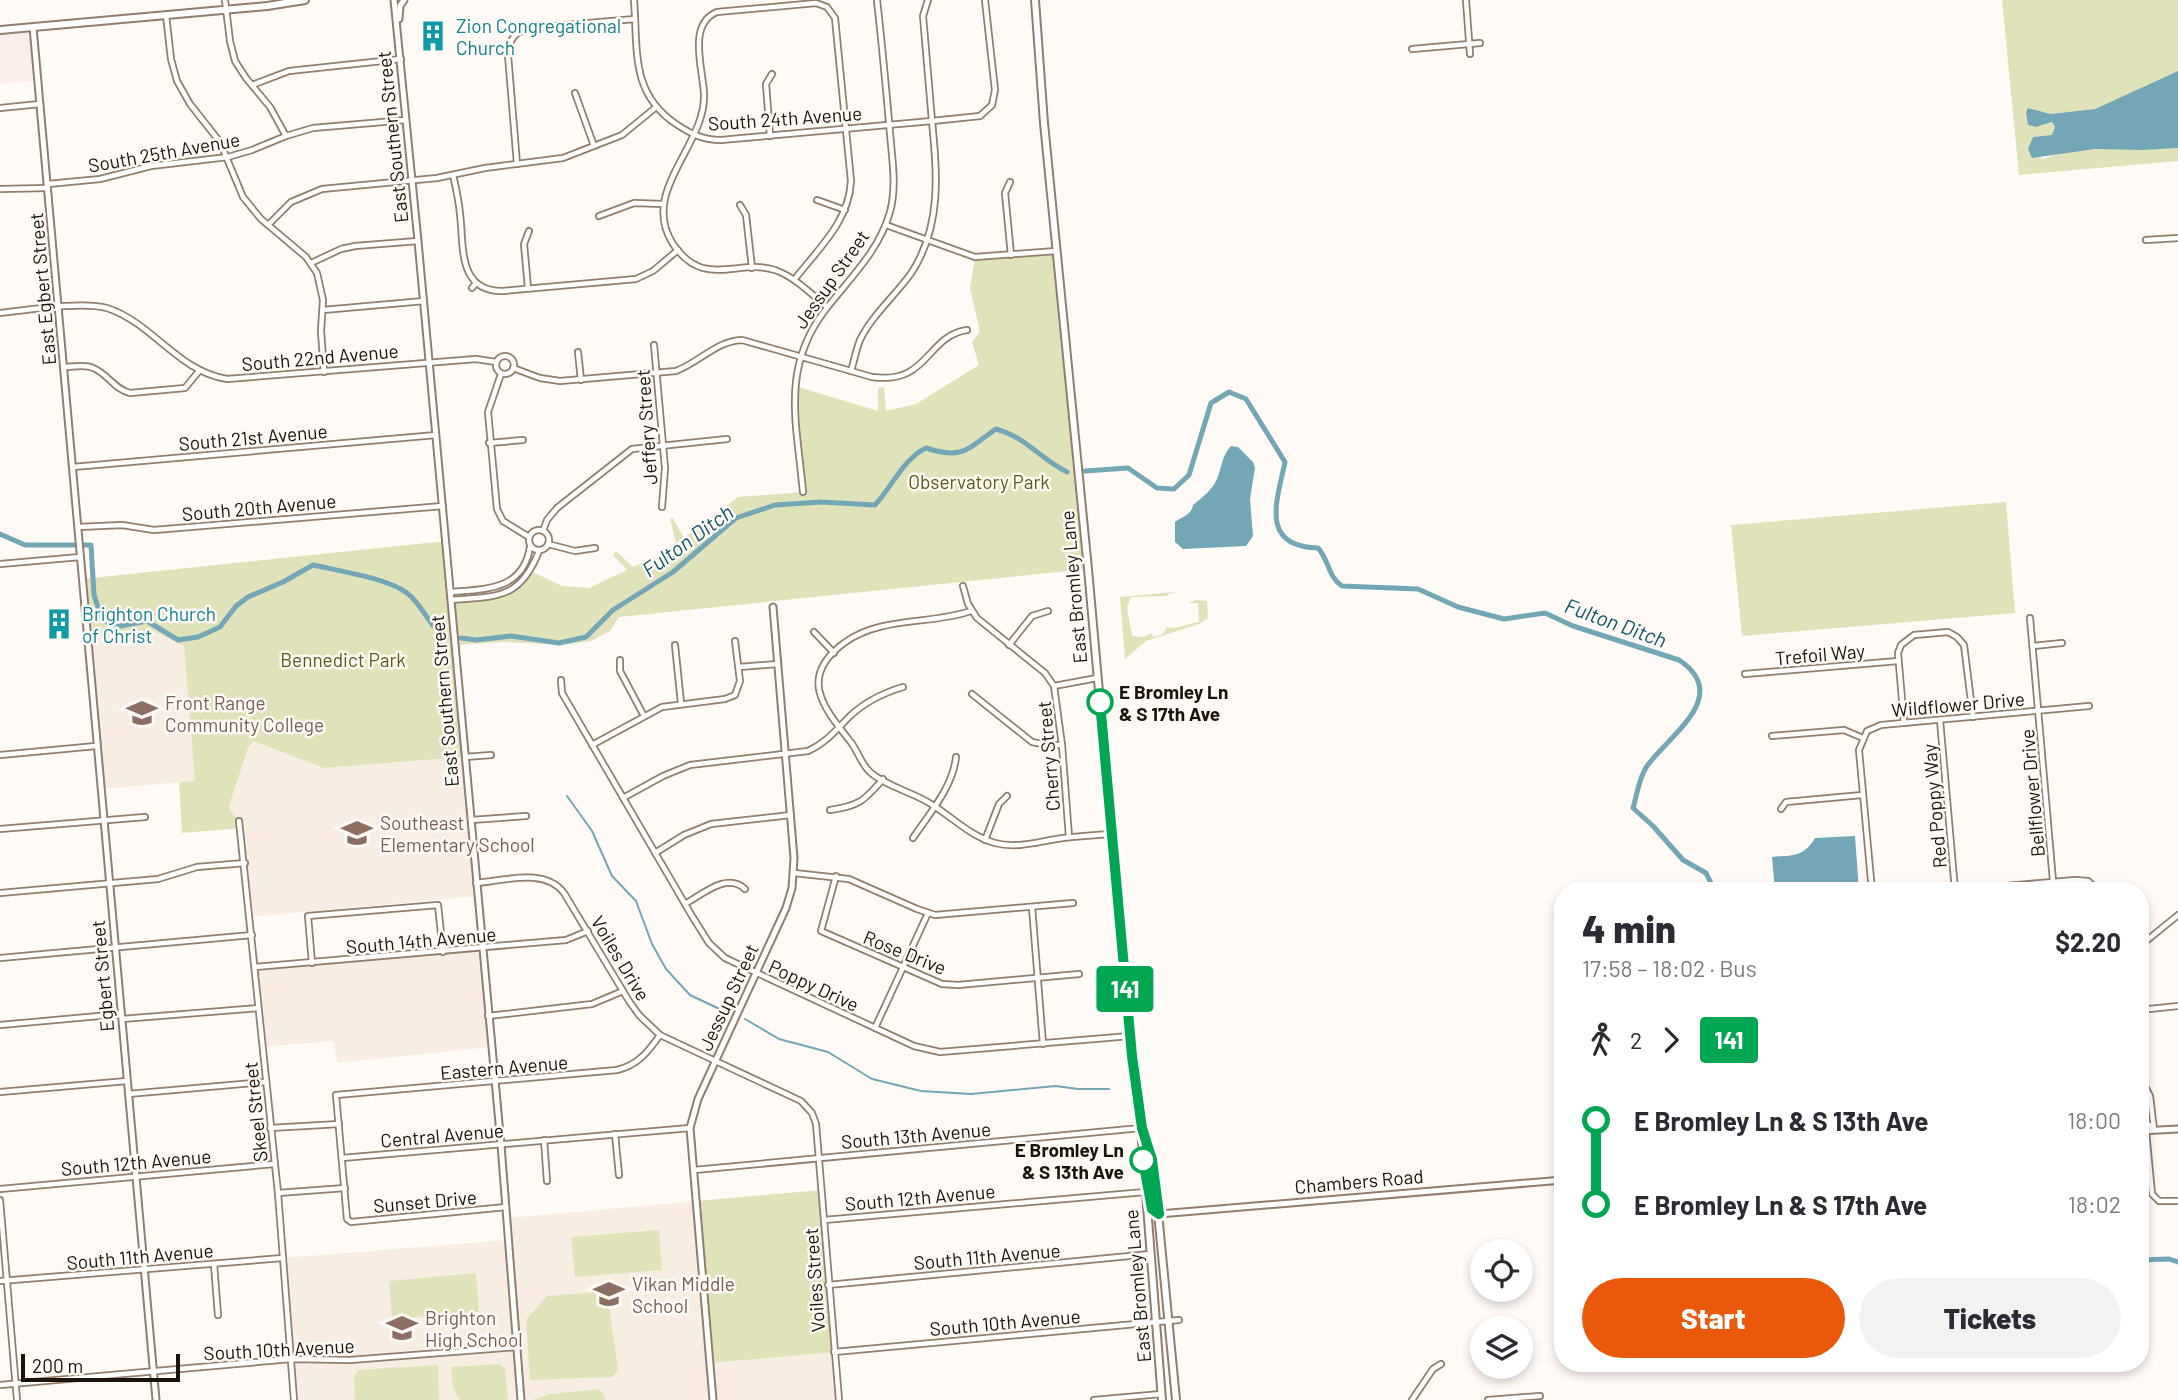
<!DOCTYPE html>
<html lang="en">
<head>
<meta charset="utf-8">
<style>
	body { margin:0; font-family:Barlow,sans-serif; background:#f2f2f3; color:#2b2b33; height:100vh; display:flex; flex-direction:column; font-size:26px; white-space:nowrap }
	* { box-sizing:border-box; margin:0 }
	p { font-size:23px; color:#7c7c81 }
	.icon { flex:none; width:38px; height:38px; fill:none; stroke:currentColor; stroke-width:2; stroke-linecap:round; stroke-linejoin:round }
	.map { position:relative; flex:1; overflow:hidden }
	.panel { position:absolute; left:1554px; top:882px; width:595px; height:490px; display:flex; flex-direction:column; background:#fff; border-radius:28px; box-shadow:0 4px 10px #0003 }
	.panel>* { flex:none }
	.badge { padding:0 14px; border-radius:5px; font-size:24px; line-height:46px }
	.fabs { position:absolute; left:1470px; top:1239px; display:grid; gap:14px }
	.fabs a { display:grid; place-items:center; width:63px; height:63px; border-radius:50%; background:#fff; box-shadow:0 4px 10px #0003; font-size:35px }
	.scale { position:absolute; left:21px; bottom:18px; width:159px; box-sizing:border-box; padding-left:7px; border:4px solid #1b140d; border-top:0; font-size:19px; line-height:24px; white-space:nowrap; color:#1b140d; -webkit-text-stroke:5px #fffaf6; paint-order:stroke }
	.map>.badge { position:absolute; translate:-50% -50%; box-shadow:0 0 0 4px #fff }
	.legs { display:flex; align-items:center; gap:10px; height:77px; padding:0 28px; font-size:23px }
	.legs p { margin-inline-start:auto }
	.head { display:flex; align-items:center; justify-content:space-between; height:119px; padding:0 28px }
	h1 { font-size:38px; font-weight:800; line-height:52px }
	.action { display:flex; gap:14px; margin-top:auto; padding:14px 28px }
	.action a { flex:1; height:80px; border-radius:42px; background:#ea580c; color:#fff; font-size:28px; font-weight:800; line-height:80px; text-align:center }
	.action a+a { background:#f2f2f3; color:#2b2b33 }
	ul { padding:0 28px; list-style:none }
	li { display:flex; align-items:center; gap:24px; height:84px; font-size:26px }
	li i { display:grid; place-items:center; width:10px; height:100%; margin:0 9px; background:currentColor }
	li i::after { content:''; width:18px; height:18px; margin:-9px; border:5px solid; border-radius:50%; background:#fff }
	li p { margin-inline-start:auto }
	li:first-child i { background:linear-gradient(#0000 50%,currentColor 0) }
	li:last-child i { background:linear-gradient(currentColor 50%,#0000 0) }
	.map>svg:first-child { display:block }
</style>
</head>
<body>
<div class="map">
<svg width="2178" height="1400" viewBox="0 0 2178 1400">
	<rect width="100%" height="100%" fill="#fffaf6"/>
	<polygon fill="#fdedea" points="33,27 38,80 0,84 0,30"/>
	<g fill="#f8ede3">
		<polygon points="155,632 184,646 195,781 101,789 87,637"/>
		<polygon points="254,741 261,742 324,768 464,757 477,896 250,917 239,821 233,815 229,806 248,748"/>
		<polygon points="482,949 491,1047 337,1063 334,1041 262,1047 255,967"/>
		<polygon points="697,1201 834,1352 839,1400 294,1400 283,1258 508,1240 507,1218"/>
	</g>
	<g fill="#e0e3ba">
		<path d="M2002,0H2178V71L2095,109L2050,114L2036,127L2052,122L2055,127L2053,135L2034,137L2042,159C2086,144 2133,151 2178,148V161L2019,175Z"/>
		<path d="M1056,251L1088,569L619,617L610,631L591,641L562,645L503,642L455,645L464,757L324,768L254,741L248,748L229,806C231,815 239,819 241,828L182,833L179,782L195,781L184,646L155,632L87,637L82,579L446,541L451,600L505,593L531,571L562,586L589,588L627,570L613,555L616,551L633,567L657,557L676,543L670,519L673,518L684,538L738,497L803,492L795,386L878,411V388L884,387L886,411L916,404L979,365L972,342L980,332L970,288L975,257Z"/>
		<polygon points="2006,502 2015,613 1742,636 1731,525"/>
		<path d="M1170,593L1167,596L1131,597L1127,608L1132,636L1144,637L1151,633L1154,637L1163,634L1167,627C1179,630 1187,623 1199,622L1198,603H1188L1196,600L1207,601L1208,618L1199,624L1146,641L1125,659L1120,597L1174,592L1175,593Z"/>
		<polygon points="821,1190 834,1352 710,1363 697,1201"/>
		<polygon points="659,1230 662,1270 575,1277 571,1237"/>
		<polygon points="476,1273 479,1312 392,1319 389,1281"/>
		<polygon points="607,1291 618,1370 612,1377 530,1380 526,1320 547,1296"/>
		<polygon points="500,1364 505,1369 508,1400 460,1400 453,1388 451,1367"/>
		<polygon points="438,1365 439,1400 355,1400 354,1377 358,1370"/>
		<polygon points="599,1389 604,1395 605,1400 532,1400 550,1394"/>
	</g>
	<g fill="#73a7b5">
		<polygon points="2178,71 2178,148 2143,150 2095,149 2032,158 2028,149 2033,137 2052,135 2055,127 2052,122 2036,127 2028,125 2026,113 2028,108 2050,114 2095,109"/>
		<path d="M1231,446L1238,447L1253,462L1255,468L1250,499L1253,536L1246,546L1183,549L1175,542V522C1181,517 1192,515 1193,505C1202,498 1212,490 1217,479C1222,467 1222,455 1231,446Z"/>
		<path d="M1855,836L1859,891H1775L1772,857C1792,855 1803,858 1815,838Z"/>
	</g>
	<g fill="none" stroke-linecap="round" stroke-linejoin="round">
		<g stroke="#73a7b5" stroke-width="2">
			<polyline points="567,796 592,831 612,876 636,901 652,944 666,969 690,995 728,1013"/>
			<polyline points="745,1019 779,1039 828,1052 872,1079 921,1091 971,1094 1056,1086 1078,1089 1109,1089"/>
		</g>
		<g stroke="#73a7b5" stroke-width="5">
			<path d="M1085,471L1128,468L1157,488L1174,489L1189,475L1211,403L1229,392L1246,399L1285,462C1277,501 1259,546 1318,548C1329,560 1328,577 1342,586L1418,589L1458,607L1504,619L1545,613L1573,626L1679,660C1733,696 1668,736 1647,766C1639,777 1637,795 1633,808L1653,826L1683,860L1706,873L1715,891"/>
			<path d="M0,534L25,545H91L94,595L102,619L115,627L147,621L178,640L198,637L220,627L236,606L248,597L283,582L313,565C339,571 387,578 407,593C423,605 428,626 446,637"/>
			<path d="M461,638L476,640L511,636L559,643L586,637L613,610L673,572L736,518L775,505L821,502L875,505C892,487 903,459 926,448C963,460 967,449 996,429C1026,437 1040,459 1067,472"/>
			<polyline points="2140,1260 2169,1259 2178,1262"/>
		</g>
		<g stroke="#917e6c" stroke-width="8">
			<g id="minor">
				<polyline points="225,0 230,41 235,61 246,78 270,107 286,136"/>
				<path d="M634,0C638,50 630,93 676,124C691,134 703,140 721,140L932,121C937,173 942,225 912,272C896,295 872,315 860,340C856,350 854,361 851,371"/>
				<polyline points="928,0 923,16 932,121 980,116 992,105 995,90 985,0"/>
				<polyline points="1466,0 1470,54"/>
				<polyline points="166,15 171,59 177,81 190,104 220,142 243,197 261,219 306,257 317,273 323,300 321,331 324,372"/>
				<polyline points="1412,49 1480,43"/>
				<polyline points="252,85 289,71 401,59"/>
				<polyline points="575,93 594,146"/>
				<polyline points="0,108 40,104"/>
				<polyline points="770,136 766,84 772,74"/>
				<path d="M517,164L508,55C509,39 515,31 531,28L635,19"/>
				<path d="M453,175C456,188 459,201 460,214C464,245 457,292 503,291L636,279L653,271L678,250"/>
				<polyline points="1010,182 1005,193 1011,255"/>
				<polyline points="48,184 100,179 151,166 228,157 252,150 286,136 313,128 406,120"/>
				<polyline points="0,189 48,188"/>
				<polyline points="817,200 845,210"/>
				<polyline points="740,205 746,215 752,268"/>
				<polyline points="599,216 634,203 664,204"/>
				<polyline points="268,225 291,202 322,189 437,178 485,168 563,158 622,135 655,108"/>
				<polyline points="886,225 975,257 1056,251"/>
				<polyline points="2146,240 2178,238"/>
				<polyline points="311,263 341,249 355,246 418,241"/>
				<path d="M794,280C818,249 849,222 851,181L835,18L827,7L816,3L717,12C687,24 703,69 704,94C706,146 639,191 673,244C704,290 738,258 775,270C795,277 811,294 827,307"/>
				<polyline points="472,288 476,283"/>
				<polyline points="528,288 524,244 529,231"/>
				<polyline points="323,310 424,301"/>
				<path d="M0,313C27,310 83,301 107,308C153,323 177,371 227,379L476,359L496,362"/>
				<polyline points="654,345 665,468 662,507"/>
				<polyline points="578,352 581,380"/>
				<circle cx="505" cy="365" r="9"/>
				<path d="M65,367C73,367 85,364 93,368C107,373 115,390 130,393L185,388L199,371"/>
				<path d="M513,368L540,378L560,381L676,371C700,362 716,341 742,340L872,377C929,385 926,336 967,330"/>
				<polyline points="501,374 488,412 497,509 503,521 529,537"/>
				<polyline points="489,443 523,440"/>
				<polyline points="73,467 436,435"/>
				<path d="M803,492C797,424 780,368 826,309C850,278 879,251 890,212C897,186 892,159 890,133C886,88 882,44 877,0"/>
				<polyline points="78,527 122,525 154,530 443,506"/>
				<circle cx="539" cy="540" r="10"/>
				<polyline points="543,531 547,520 557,508 632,449 727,439"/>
				<polyline points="548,544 575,551 595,548"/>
				<polyline points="0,564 80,557"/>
				<polyline points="963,586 968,604 977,618 1045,673 1054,686 1062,745 1069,837"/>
				<path d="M450,592C485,589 523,591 530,547"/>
				<path d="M451,600C497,596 520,600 539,551"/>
				<path d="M971,611C930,625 881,616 844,643C798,677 823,707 850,741C858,751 861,764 870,772C887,787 913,792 931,804C952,817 970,836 995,843C1018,849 1040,841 1063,838C1079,836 1095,835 1110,834"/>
				<polyline points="2030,618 2053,881"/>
				<polyline points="814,632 834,653"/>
				<polyline points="675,645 681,703"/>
				<polyline points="1009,645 1032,616 1048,611"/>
				<polyline points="2033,646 2062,643"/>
				<polyline points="620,660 620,671 644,716"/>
				<polyline points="739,667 777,664"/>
				<polyline points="1745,674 1898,661"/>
				<polyline points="561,680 562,693 692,916 709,943 725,958 914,1046 940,1052 1130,1036"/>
				<polyline points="1054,686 1097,678"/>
				<polyline points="972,694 1032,742 1048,745 1062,745"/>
				<polyline points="1940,720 1955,890"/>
				<polyline points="1904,723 1898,653 1901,645 1914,635 1948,632 1957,637 1964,645 1973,717"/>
				<polyline points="1772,736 1844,730 1863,738"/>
				<polyline points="592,745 662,707 725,699 735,695 740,681 735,641"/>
				<polyline points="0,755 96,746"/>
				<polyline points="465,757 491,755"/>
				<path d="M623,798L663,776L690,765L808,751C826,743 837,729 850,716C866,701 883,693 903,687"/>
				<polyline points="1781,809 1786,802 1862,795"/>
				<path d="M830,810C859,806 864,801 883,779"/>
				<polyline points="471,820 526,816"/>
				<polyline points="239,821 278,1193 294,1400"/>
				<polyline points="0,829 145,817"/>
				<path d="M913,838C929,814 953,787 956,757"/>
				<polyline points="985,840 999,804 1007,796"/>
				<polyline points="655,853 684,835 711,824 791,815"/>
				<polyline points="794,873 849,879 917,909 935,915 1073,903"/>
				<polyline points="836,876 821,931 942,984 958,985 1079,974"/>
				<path d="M476,883C504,881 545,867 564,893L629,1001L639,1015L660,1035L801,1101L812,1113L816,1124L839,1400"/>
				<polyline points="1872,891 1859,750 1867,731 1881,725 2089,706"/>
				<polyline points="1951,891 2075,880 2088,881 2099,891"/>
				<polyline points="0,893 158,879 197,867 245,863"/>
				<path d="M685,904C703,894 727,872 745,889"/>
				<polyline points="1032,907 1043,1044"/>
				<polyline points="2140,946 2178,915"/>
				<polyline points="0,958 252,935"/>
				<polyline points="312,963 308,916 438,905 443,952"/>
				<polyline points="255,967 566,940 588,931"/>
				<polyline points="2140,1010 2178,1006"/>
				<polyline points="488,1016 592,1004 623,991"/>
				<polyline points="122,1019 258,1008"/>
				<polyline points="0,1025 121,1014"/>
				<polyline points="875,1028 928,913"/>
				<polyline points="2140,1058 2142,1080 2140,1091"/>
				<polyline points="2142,1080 2150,1096 2154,1130"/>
				<polyline points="0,1092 127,1081"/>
				<polyline points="128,1094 265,1082"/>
				<polyline points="2140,1097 2140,1120"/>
				<polyline points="2142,1113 2144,1120 2153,1129"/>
				<polyline points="270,1128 339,1124"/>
				<polyline points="2146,1131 2152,1194 2159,1201 2178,1201"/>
				<polyline points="615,1134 619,1175"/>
				<polyline points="544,1140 547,1181"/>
				<polyline points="342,1158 690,1128"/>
				<polyline points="694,1170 1141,1128"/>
				<polyline points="0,1189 274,1164"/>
				<polyline points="278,1193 345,1188"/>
				<polyline points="0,1200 17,1400"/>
				<path d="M506,1207L351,1222L347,1219L336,1095L617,1070C638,1065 648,1052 660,1035"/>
				<polyline points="824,1220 1145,1192"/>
				<polyline points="214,1264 218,1315"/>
				<polyline points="0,1281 283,1258"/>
				<polyline points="828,1285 1150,1254"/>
				<polyline points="834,1352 1179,1320"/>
				<polyline points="0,1385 291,1359 350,1360 517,1347"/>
				<polyline points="1094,1400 1161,1394"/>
				<polyline points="1412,1400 1433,1369 1441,1364"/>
				<polyline points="1488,1400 1540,1396"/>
			</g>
		</g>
		<g stroke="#917e6c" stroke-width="9">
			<g id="tertiary">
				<polyline points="394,0 418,241 501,1145 521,1400"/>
				<polyline points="399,19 400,6 404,0"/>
				<polyline points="33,27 156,1400"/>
				<polyline points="2140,1131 2178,1129"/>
				<polyline points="1159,1214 1563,1180"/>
				<polyline points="713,1400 690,1128 698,1099 786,908 792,888 794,858 773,607"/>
			</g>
		</g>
		<g stroke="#917e6c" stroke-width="10">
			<g id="secondary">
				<polyline points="1035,0 1044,123 1088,569 1131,1049 1141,1128 1162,1400"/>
				<polyline points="0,30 267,6 305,0"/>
				<polyline points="1144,1135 1156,1192 1176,1400"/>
				<polyline points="1148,1182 1152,1209 1159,1214"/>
			</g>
		</g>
		<use href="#minor" stroke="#fff" stroke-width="4.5"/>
		<use href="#tertiary" stroke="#fff" stroke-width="5"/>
		<use href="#secondary" stroke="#fff" stroke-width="6"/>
	</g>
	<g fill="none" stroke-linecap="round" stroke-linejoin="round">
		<g stroke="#fff" stroke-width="16">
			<polyline id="line-1" points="1100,702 1132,1056 1142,1128 1152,1160 1159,1214 1152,1209 1143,1160"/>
		</g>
		<use href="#line-1" stroke="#00a651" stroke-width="10"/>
	</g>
	<defs>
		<g id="building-bare" transform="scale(2.415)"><path d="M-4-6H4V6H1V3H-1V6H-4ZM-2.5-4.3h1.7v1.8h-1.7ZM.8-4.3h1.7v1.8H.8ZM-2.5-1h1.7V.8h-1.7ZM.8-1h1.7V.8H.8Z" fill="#0f9aa8" stroke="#fffaf6" stroke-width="2.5" paint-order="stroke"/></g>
		<g id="university-bare" transform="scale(2.415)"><path d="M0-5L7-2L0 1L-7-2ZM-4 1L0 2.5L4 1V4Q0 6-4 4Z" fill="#8d6e63" stroke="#fffaf6" stroke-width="2.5" paint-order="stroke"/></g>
		<g id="school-bare" transform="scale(2.415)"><path d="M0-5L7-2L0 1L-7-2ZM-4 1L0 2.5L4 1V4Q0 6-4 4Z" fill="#8d6e63" stroke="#fffaf6" stroke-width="2.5" paint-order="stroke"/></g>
	</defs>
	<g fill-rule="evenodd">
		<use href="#building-bare" x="433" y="36"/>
		<use href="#building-bare" x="59" y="624"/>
		<use href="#university-bare" x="142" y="713"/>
		<use href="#school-bare" x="357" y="833"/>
		<use href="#school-bare" x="609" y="1294"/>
		<use href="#school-bare" x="402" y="1328"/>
	</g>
	<g fill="#fff" stroke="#00a651" stroke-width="3.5">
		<circle cx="1100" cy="702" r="12"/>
		<circle cx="1143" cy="1160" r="12"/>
	</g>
	<g text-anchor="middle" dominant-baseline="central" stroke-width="5" stroke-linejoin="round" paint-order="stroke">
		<g font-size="19" fill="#0d838f" stroke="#fffaf6" text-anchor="start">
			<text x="456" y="25">Zion Congregational<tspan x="456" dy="22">Church</tspan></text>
			<text x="82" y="613">Brighton Church<tspan x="82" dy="22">of Christ</tspan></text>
		</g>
		<g font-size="19" fill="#1b140d" stroke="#fffaf6">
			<text transform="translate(785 118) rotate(-4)">South 24th Avenue</text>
			<text transform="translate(392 137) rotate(-96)">East Southern Street</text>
			<text transform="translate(164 152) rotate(-10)">South 25th Avenue</text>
			<text transform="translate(831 279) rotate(-55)">Jessup Street</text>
			<text transform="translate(42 289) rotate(-95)">East Egbert Street</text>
			<text transform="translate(320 357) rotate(-5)">South 22nd Avenue</text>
			<text transform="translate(646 427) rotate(-94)">Jeffery Street</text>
			<text transform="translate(253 437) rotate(-5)">South 21st Avenue</text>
			<text transform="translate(259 507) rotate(-5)">South 20th Avenue</text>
			<text transform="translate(1073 587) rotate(-95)">East Bromley Lane</text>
			<text transform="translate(1820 654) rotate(-5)">Trefoil Way</text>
			<text transform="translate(444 701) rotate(-95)">East Southern Street</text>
			<text transform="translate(1958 704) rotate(-5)">Wildflower Drive</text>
			<text transform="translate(1048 756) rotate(-95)">Cherry Street</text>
			<text transform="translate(2032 793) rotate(-95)">Bellflower Drive</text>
			<text transform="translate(1934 806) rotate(-95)">Red Poppy Way</text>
			<text transform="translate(421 940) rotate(-5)">South 14th Avenue</text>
			<text transform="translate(905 952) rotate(22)">Rose Drive</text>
			<text transform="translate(621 958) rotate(59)">Voiles Drive</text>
			<text transform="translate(102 976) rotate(-95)">Egbert Street</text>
			<text transform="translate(814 985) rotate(25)">Poppy Drive</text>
			<text transform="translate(728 997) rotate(-65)">Jessup Street</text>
			<text transform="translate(504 1067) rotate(-5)">Eastern Avenue</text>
			<text transform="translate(255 1112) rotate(-96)">Skeel Street</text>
			<text transform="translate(442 1135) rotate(-5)">Central Avenue</text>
			<text transform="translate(916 1135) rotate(-5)">South 13th Avenue</text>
			<text transform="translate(136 1162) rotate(-5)">South 12th Avenue</text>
			<text transform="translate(1359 1181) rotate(-5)">Chambers Road</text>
			<text transform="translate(920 1197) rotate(-5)">South 12th Avenue</text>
			<text transform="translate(425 1201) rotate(-5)">Sunset Drive</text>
			<text transform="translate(140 1256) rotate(-5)">South 11th Avenue</text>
			<text transform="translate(987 1256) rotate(-5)">South 11th Avenue</text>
			<text transform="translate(814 1280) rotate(-94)">Voiles Street</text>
			<text transform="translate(1137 1286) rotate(-95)">East Bromley Lane</text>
			<text transform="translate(1005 1322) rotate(-5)">South 10th Avenue</text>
			<text transform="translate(279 1349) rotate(-3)">South 10th Avenue</text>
		</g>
		<g font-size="19" fill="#5a5b17" stroke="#fffaf6">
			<text x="979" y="481">Observatory Park</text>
			<text x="343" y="659">Bennedict Park</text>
		</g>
		<g font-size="19" font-weight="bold" fill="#1b140d" stroke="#fffaf6" text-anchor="start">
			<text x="1119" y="691">E Bromley Ln<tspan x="1119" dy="22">&amp; S 17th Ave</tspan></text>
			<text x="1124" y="1149" text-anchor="end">E Bromley Ln<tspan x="1124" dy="22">&amp; S 13th Ave</tspan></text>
		</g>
		<g font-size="19" fill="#785e54" stroke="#fffaf6" text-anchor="start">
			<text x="165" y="702">Front Range<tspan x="165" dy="22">Community College</tspan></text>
			<text x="380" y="822">Southeast<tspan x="380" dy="22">Elementary School</tspan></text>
			<text x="632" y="1283">Vikan Middle<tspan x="632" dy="22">School</tspan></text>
			<text x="425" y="1317">Brighton<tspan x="425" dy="22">High School</tspan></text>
		</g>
		<g font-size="21" font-style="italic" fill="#0d5667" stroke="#fffaf6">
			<text transform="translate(687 540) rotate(-36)">Fulton Ditch</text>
			<text transform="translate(1616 622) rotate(20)">Fulton Ditch</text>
		</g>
	</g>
</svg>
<div class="fabs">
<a><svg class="icon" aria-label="locate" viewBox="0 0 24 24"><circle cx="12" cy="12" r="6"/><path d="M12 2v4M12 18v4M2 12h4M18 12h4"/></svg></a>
<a><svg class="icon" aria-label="layers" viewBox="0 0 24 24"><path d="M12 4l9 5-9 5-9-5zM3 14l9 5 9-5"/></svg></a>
</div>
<div class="scale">200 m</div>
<b class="badge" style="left:1125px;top:989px;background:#00a651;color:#fff">141</b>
<section class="panel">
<div class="head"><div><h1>4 min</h1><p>17:58 – 18:02 · Bus</p></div><b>$2.20</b></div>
<div class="legs"><svg class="icon" aria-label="walk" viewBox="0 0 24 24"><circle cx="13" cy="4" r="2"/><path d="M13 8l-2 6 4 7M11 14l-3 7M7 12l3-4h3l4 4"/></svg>2<svg class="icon" aria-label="forward" viewBox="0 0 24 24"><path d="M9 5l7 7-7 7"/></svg><b class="badge" style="background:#00a651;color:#fff">141</b></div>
<ul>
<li><i style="color:#00a651"></i><b>E Bromley Ln &amp; S 13th Ave</b><p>18:00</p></li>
<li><i style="color:#00a651"></i><b>E Bromley Ln &amp; S 17th Ave</b><p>18:02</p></li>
</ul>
<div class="action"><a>Start</a><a>Tickets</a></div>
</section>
</div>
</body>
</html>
